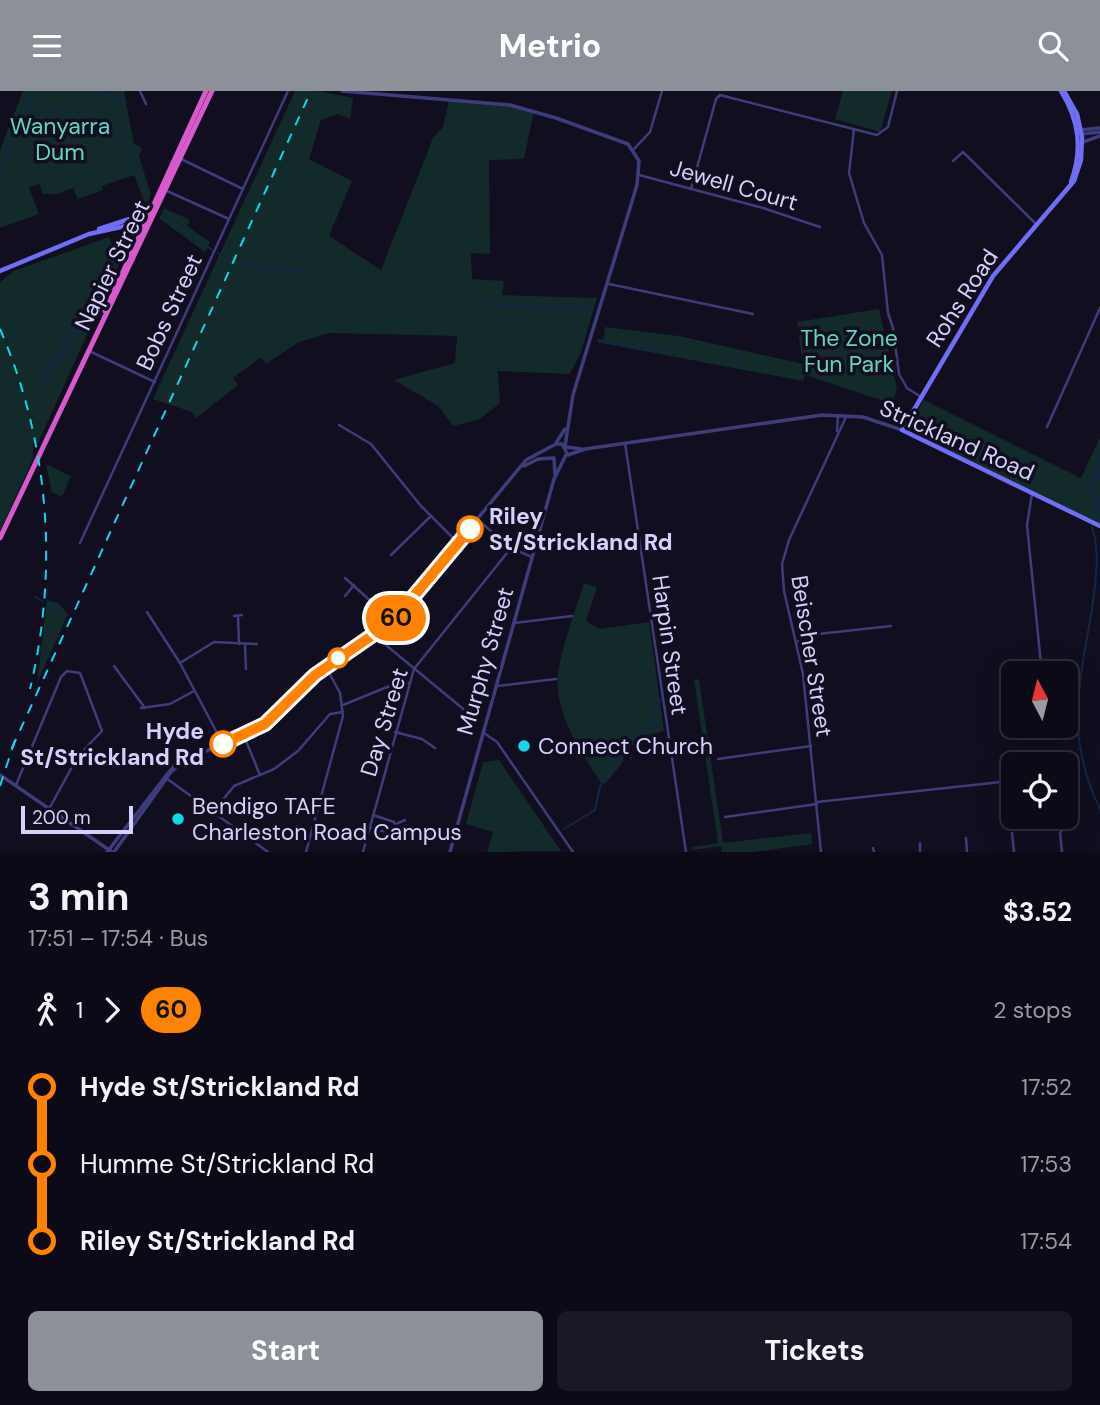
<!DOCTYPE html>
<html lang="en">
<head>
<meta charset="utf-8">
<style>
	body { margin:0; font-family:"DM Sans",sans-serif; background:#1b1825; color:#f1f3f6; height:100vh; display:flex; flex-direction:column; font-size:26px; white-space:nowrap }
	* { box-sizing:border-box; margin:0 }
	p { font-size:23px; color:#9a9aa2 }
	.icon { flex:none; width:38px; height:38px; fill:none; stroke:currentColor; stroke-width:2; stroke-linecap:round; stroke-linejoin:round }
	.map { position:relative; height:761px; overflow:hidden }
	.side { display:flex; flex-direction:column; background:#0d0a18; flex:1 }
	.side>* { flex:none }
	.badge { padding:0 14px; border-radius:23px; font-size:24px; line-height:46px }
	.needle { width:46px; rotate:353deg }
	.controls { position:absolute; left:1001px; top:570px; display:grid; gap:14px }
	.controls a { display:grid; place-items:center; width:77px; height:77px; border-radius:10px; background:#0d0a18; box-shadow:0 7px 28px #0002,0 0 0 2px #2d2b37; font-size:35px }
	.scale { position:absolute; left:21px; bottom:18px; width:112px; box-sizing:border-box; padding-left:7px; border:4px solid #d5d1fc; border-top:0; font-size:19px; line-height:24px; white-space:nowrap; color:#d5d1fc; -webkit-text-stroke:5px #110e20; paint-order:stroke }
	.map>.badge { position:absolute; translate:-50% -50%; box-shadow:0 0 0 4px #fff }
	.legs { display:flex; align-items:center; gap:10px; height:77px; padding:0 28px; font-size:23px }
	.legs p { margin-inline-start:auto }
	.headline { display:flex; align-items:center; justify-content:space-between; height:119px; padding:0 28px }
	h1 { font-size:38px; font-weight:700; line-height:52px }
	.cta { display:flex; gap:14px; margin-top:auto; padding:14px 28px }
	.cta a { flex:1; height:80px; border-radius:10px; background:#8c9099; color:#fff; font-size:28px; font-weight:700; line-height:80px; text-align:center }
	.cta a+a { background:#1b1825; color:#f1f3f6 }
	ul { padding:0 28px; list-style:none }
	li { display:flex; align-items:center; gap:24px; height:77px; font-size:26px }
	li i { display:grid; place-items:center; width:10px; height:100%; margin:0 9px; background:currentColor }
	li i::after { content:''; width:18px; height:18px; margin:-9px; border:5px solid; border-radius:50%; background:#0d0a18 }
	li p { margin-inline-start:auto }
	li:first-child i { background:linear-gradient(#0000 50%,currentColor 0) }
	li:last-child i { background:linear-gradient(currentColor 50%,#0000 0) }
	header { display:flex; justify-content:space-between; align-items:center; height:91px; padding:0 28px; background:#8c9099; color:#fff; font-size:32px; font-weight:700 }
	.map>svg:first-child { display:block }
</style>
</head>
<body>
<header><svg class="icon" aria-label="menu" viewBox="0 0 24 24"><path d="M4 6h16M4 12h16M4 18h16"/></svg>Metrio<svg class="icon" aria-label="search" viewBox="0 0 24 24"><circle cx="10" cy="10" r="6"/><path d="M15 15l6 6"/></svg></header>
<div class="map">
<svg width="1100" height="761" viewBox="0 0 1100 761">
	<rect width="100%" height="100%" fill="#110e20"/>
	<g fill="#122a29">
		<polygon points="23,0 124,0 134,53 142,57 139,65 151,104 146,115 134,84 102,95 103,99 78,108 73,97 57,103 43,103 39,93 29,97 39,123 0,137 0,59"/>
		<polygon points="295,0 318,0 353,7 350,28 338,23 321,29 309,68 352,90 329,145 381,179 433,47 443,36 449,9 510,14 534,20 524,68 489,69 490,163 471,162 472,188 504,190 502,204 597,207 581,261 570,283 498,280 500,312 480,328 453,335 438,315 394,289 455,272 457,245 329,242 299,251 266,273 261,266 233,287 238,294 196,327 192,321 153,308"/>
		<polygon points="843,0 892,0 880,41 835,28"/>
		<polygon points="164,117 190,129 187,135 210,151 205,161 159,127"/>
		<polygon points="109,146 113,157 124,162 38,352 33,352 33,368 0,440 0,191 14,180"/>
		<polygon points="879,218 897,297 893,313 805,284 803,290 596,251 604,248 605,236 679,245 803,273 797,231"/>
		<polygon points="924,309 1081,387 1100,346 1100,433 916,343 911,331"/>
		<polygon points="46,373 71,385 62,406 52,401"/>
		<path d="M584,492L597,496L586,530L599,538L649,531L664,639L627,657L622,672L606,692L601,691C580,663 553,617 558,581C563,552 575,521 584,492Z"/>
		<polygon points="47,509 58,512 68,523 37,592"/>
		<polygon points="699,588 723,752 811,742 812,753 754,761 722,761 721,755 693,759 693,756 718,752 694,589"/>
		<polygon points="499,669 561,760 487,761 493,741 466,733 483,671"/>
	</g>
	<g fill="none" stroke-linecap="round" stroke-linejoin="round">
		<g stroke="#122746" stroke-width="2">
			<polyline points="94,0 122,9"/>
			<polyline points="41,14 126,49 148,108"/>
			<polyline points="0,81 35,0"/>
			<polyline points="163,123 212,159"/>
			<polyline points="218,162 226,168"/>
			<polyline points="241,174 306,181"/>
			<polyline points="470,207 495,214 593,218"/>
			<polyline points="598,249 666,261"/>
			<polyline points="738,269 738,265"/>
			<polyline points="738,271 743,273"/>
			<polyline points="37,292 87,218"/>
			<polyline points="42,295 92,221"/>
			<polyline points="1092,391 1100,363"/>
			<polyline points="1095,429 1096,407 1092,392 1100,382"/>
			<path d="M1092,436C1100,459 1096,487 1093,511C1081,589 1063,642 1100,718"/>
			<polyline points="35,506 42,510"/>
			<polyline points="48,511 66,524"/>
			<polyline points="564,738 595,719 600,695 620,669 625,652 653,638 653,623 661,609"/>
		</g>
		<g stroke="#3e3d7c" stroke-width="2.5">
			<polyline points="140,0 146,13"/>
			<polyline points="854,38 849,82 864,132 882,164 888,222 893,237 899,283 907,297 921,306"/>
			<polyline points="633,59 650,41 662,0"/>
			<polyline points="181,68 243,98"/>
			<polyline points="953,70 963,61 1037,134"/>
			<polyline points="639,84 763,117 820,136"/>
			<polyline points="691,98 716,8 720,4 877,44 888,36 897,0"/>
			<polyline points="167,100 229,128"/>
			<polyline points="609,193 753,223"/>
			<polyline points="89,260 155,291"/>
			<polyline points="339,334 371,353 421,415 458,452"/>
			<polyline points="1047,336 1100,217"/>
			<polyline points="837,340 838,326"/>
			<polyline points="625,352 686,761"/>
			<polyline points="1032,403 1027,434 1042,583"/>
			<polyline points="478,429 511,457 532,466"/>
			<polyline points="80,452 288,0"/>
			<polyline points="391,464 431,425"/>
			<polyline points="345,487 393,530"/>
			<polyline points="345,505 354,494"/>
			<polyline points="147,521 180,572 223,653"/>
			<polyline points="234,525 242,524"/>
			<polyline points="238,525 239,553"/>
			<polyline points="514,532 572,525"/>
			<polyline points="375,542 387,555 473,626"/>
			<polyline points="797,551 818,543 891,535"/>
			<polyline points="245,554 246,578"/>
			<polyline points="180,572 214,551 257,553"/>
			<polyline points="114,575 145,617"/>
			<polyline points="497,595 556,588"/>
			<polyline points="343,614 397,592 408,592"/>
			<polyline points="141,617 170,613 194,600"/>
			<polyline points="395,641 422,648 435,657"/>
			<polyline points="484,642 497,651 573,761"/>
			<polyline points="244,645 260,684"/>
			<polyline points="718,668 811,655"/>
			<polyline points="166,687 268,761"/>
			<polyline points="16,694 61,586 67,580 80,582 102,640 78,665 49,718"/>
			<polyline points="817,711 1010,690"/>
			<polyline points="213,721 234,695 274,678 298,660 330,623 343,621"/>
			<polyline points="725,726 817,713"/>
			<polyline points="396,733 405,729"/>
			<polyline points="370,737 391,742 396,737 394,731 373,724"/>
			<polyline points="394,741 400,749"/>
			<polyline points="1012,742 1014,761"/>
			<polyline points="966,747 967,761"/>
			<polyline points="920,752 920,761"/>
			<polyline points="873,757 874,761"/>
			<polyline points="306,761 343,625 340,602 326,576"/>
			<polyline points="363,761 414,578 511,457"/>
			<polyline points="821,761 803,583 784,500 782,473 789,449 846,326"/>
			<polyline points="1062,761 1060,742 1064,737"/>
		</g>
		<g stroke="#3e3d7c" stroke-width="3.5">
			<polyline points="342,0 510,14 556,27 628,53 639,70 637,94 573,304 565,355"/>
			<polyline points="1080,39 1100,37"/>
			<polyline points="1081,43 1100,41"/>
			<polyline points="1083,51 1100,45"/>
			<polyline points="556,352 565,338"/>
			<polyline points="566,356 581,358"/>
			<polyline points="568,364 585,358 822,324 863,326 902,339"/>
			<polyline points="554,367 555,383"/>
			<polyline points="524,375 538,368 553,367"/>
			<polyline points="0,684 112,761"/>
			<polyline points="107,761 176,672 244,645 265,633 315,584 393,530 526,369 556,353 562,353 567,362 554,388 450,761"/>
			<polyline points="114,761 171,681 183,670"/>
		</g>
		<g stroke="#706ef5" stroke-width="4.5">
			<path d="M1061,0C1079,29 1083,58 1071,91"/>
			<polyline points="1064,0 1077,23 1082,46 1081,69 1074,90 993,185 902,339 1100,435"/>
			<polyline points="99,138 148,122"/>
			<polyline points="0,180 89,143 144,131"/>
		</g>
		<g stroke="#d75acc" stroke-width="5">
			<polyline points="105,220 206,0"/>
			<polyline points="0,447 212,0"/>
		</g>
		<g stroke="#10d7e9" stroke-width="2" stroke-dasharray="10 9" stroke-linecap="butt">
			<path d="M0,238C49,351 59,478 30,598"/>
			<polyline points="12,657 311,0"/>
			<polyline points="0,695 15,649"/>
		</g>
	</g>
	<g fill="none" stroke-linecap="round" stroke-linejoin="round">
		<g stroke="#fff" stroke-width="16">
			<polyline id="line-1" points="223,653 265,633 315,584 393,530 470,438"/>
		</g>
		<use href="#line-1" stroke="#ff8200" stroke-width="10"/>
	</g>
	<g fill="#fff" stroke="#ff8200" stroke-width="3.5">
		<circle cx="470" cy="438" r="12"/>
		<circle cx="338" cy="567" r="9"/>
		<circle cx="223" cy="653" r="12"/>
	</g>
	<g fill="#10d7e9" stroke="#110e20" stroke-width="2.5">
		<circle cx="524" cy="655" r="7"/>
		<circle cx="178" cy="728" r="7"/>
	</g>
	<g text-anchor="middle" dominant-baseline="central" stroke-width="7" stroke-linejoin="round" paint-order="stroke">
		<g font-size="23" fill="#62d7b8" stroke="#110e20">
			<text x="60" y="35">Wanyarra<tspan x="60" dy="26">Dum</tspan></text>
			<text x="849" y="247">The Zone<tspan x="849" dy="26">Fun Park</tspan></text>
		</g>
		<g font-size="23" fill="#d5d1fc" stroke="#110e20">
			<text transform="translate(734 94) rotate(16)">Jewell Court</text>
			<text transform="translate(112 174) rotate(-64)">Napier Street</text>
			<text transform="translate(962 207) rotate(-57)">Rohs Road</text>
			<text transform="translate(169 221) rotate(-65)">Bobs Street</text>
			<text transform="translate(957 349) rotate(24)">Strickland Road</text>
			<text transform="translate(670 554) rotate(82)">Harpin Street</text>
			<text transform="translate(812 565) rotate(81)">Beischer Street</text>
			<text transform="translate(485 570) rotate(-74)">Murphy Street</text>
			<text transform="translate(384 631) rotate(-73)">Day Street</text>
		</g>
		<g font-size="23" font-weight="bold" fill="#d5d1fc" stroke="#110e20" text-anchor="start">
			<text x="489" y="425">Riley<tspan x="489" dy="26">St/Strickland Rd</tspan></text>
			<text x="204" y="640" text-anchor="end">Hyde<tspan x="204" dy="26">St/Strickland Rd</tspan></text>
		</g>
		<g font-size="23" fill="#d5d1fc" stroke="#110e20" text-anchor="start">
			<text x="538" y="655">Connect Church</text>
			<text x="192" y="715">Bendigo TAFE<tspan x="192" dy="26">Charleston Road Campus</tspan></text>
		</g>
	</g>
</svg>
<div class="controls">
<a><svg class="needle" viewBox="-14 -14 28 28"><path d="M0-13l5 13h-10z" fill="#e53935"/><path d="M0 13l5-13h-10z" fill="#9a9aa2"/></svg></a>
<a><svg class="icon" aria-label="locate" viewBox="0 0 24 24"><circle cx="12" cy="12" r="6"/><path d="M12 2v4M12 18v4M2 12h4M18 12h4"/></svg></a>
</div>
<div class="scale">200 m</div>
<b class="badge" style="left:396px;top:527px;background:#ff8200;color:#111">60</b>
</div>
<section class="side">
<div class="headline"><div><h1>3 min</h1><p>17:51 – 17:54 · Bus</p></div><b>$3.52</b></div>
<div class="legs"><svg class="icon" aria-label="walk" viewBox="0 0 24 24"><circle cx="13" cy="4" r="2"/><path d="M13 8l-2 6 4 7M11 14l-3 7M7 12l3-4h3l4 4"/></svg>1<svg class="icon" aria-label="forward" viewBox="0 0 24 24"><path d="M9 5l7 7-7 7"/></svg><b class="badge" style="background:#ff8200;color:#111">60</b><p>2 stops</p></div>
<ul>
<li><i style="color:#ff8200"></i><b>Hyde St/Strickland Rd</b><p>17:52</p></li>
<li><i style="color:#ff8200"></i><span>Humme St/Strickland Rd</span><p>17:53</p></li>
<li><i style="color:#ff8200"></i><b>Riley St/Strickland Rd</b><p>17:54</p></li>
</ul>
<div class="cta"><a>Start</a><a>Tickets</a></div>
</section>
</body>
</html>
